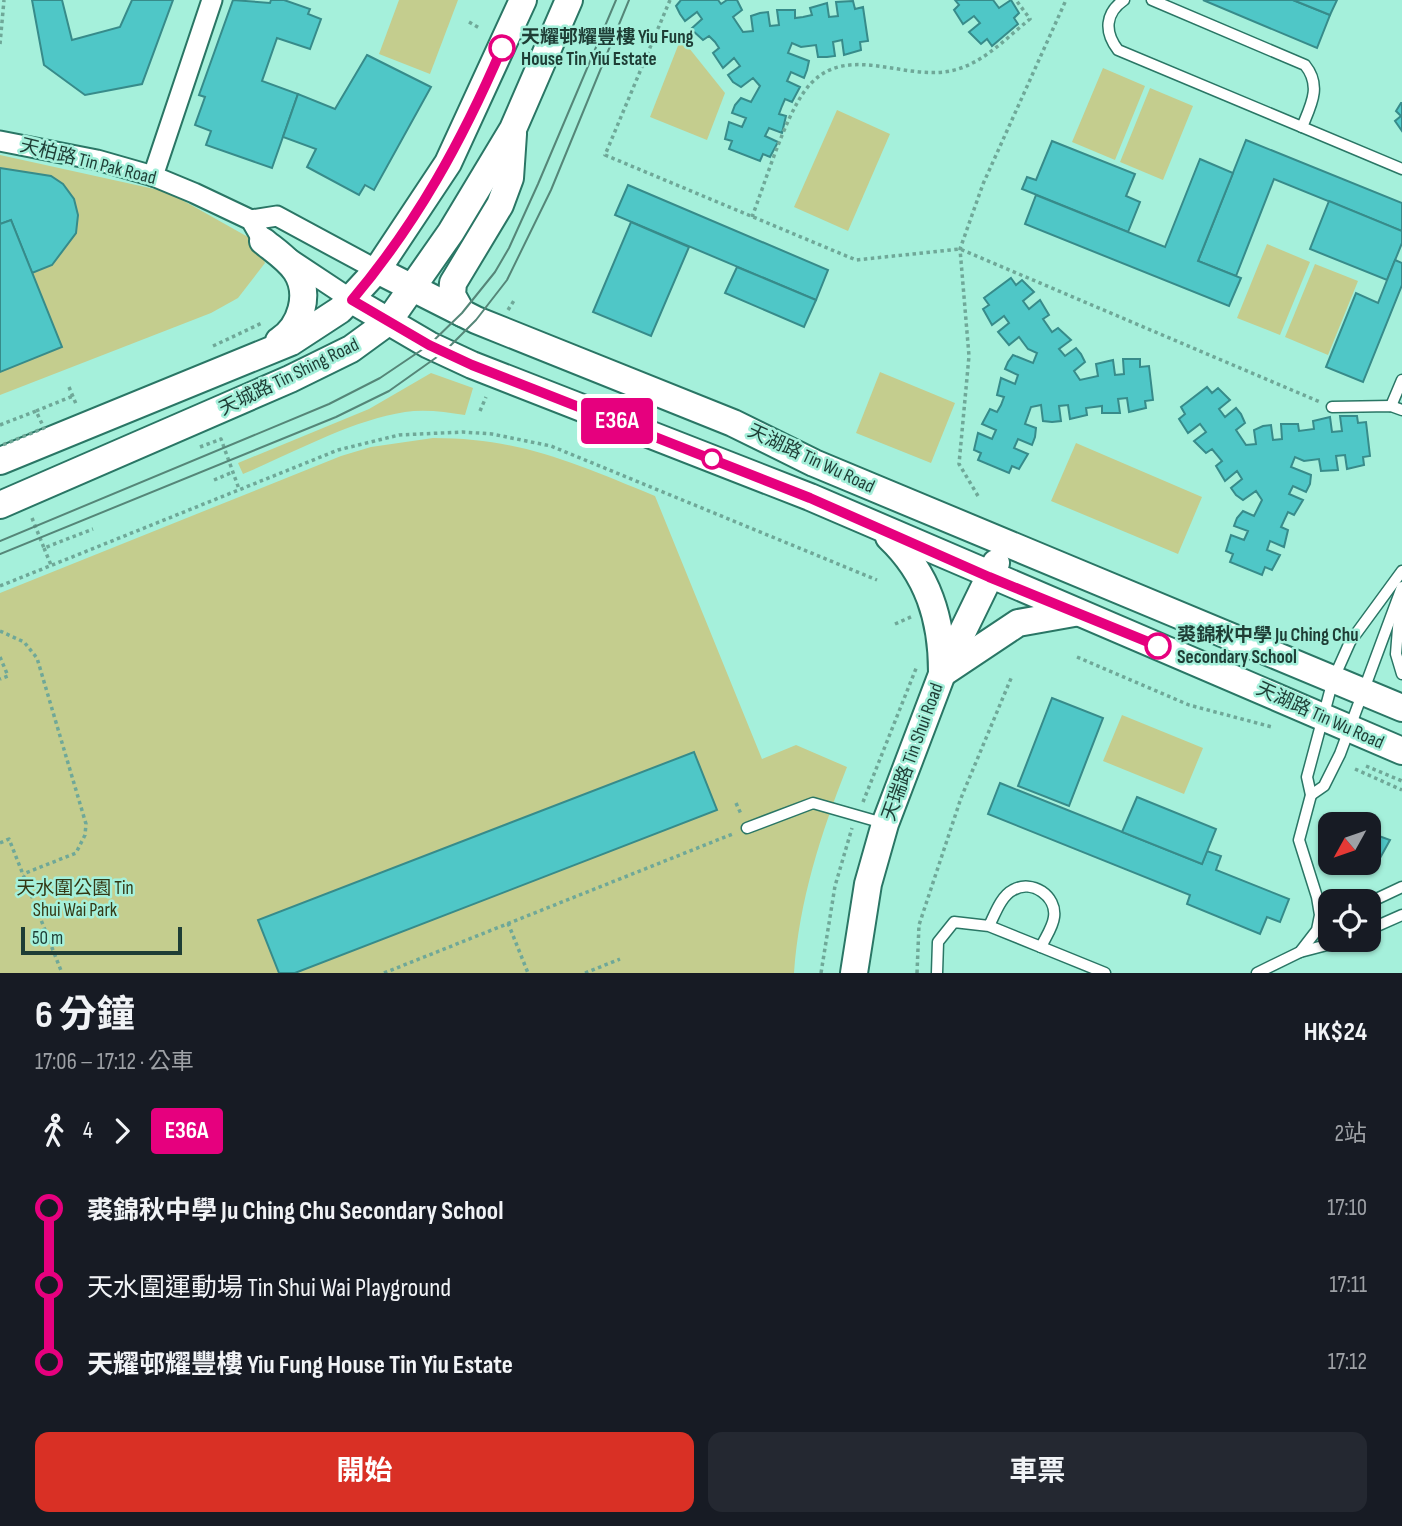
<!DOCTYPE html>
<html lang="zh-TW">
<head>
<meta charset="utf-8">
<style>
	body { margin:0; font-family:"Sofia Sans Condensed","Noto Sans TC",sans-serif; background:#242831; color:#f1f3f6; height:100vh; display:flex; flex-direction:column; font-size:26px; white-space:nowrap }
	* { box-sizing:border-box; margin:0 }
	p { font-size:23px; color:#9ea1a6 }
	.icon { flex:none; width:38px; height:38px; fill:none; stroke:currentColor; stroke-width:2; stroke-linecap:round; stroke-linejoin:round }
	.map { position:relative; height:973px; overflow:hidden }
	.drawer { display:flex; flex-direction:column; background:#171b24; flex:1 }
	.drawer>* { flex:none }
	.badge { padding:0 14px; border-radius:5px; font-size:24px; line-height:46px }
	.needle { width:46px; rotate:230deg }
	.tools { position:absolute; left:1318px; top:812px; display:grid; gap:14px }
	.tools a { display:grid; place-items:center; width:63px; height:63px; border-radius:14px; background:#171b24; box-shadow:0 2px 5px #0004; font-size:35px }
	.scale { position:absolute; left:21px; bottom:18px; width:161px; box-sizing:border-box; padding-left:7px; border:4px solid #1e3d35; border-top:0; font-size:19px; line-height:24px; white-space:nowrap; color:#1e3d35; -webkit-text-stroke:5px #a5f0db; paint-order:stroke }
	.map>.badge { position:absolute; translate:-50% -50%; box-shadow:0 0 0 4px #fff }
	.legs { display:flex; align-items:center; gap:10px; height:77px; padding:0 35px; font-size:23px }
	.legs p { margin-inline-start:auto }
	.headline { display:flex; align-items:center; justify-content:space-between; height:119px; padding:0 35px }
	h1 { font-size:38px; font-weight:700; line-height:52px }
	.primary-button { display:flex; gap:14px; margin-top:auto; padding:14px 35px }
	.primary-button a { flex:1; height:80px; border-radius:14px; background:#d93025; color:#fff; font-size:28px; font-weight:700; line-height:80px; text-align:center }
	.primary-button a+a { background:#242831; color:#f1f3f6 }
	ul { padding:0 35px; list-style:none }
	li { display:flex; align-items:center; gap:24px; height:77px; font-size:26px }
	li i { display:grid; place-items:center; width:10px; height:100%; margin:0 9px; background:currentColor }
	li i::after { content:''; width:18px; height:18px; margin:-9px; border:5px solid; border-radius:50%; background:#171b24 }
	li p { margin-inline-start:auto }
	li:first-child i { background:linear-gradient(#0000 50%,currentColor 0) }
	li:last-child i { background:linear-gradient(currentColor 50%,#0000 0) }
	.map>svg:first-child { display:block }
</style>
</head>
<body>
<div class="map">
<svg width="1402" height="973" viewBox="0 0 1402 973">
	<rect width="100%" height="100%" fill="#a5f0db"/>
	<g fill="#c4cd8e">
		<polygon points="399,0 458,0 430,74 379,54"/>
		<polygon points="681,38 725,93 707,140 650,117"/>
		<polygon points="1103,68 1145,86 1115,160 1072,142"/>
		<polygon points="1150,88 1193,106 1163,180 1120,162"/>
		<polygon points="837,110 890,134 848,231 794,207"/>
		<polygon points="0,155 168,192 257,242 265,263 238,298 211,313 0,395"/>
		<polygon points="1267,244 1310,262 1280,335 1237,318"/>
		<polygon points="1315,264 1358,281 1328,355 1285,337"/>
		<polygon points="880,372 955,403 931,463 856,433"/>
		<path d="M431,373L473,388L465,415C445,412 425,409 405,412C352,420 293,453 243,474L238,463L369,409Z"/>
		<path d="M433,438C521,438 576,464 655,496L762,759L796,745L847,767C821,833 799,901 794,973H0V593L341,456L371,447Z"/>
		<polygon points="1076,443 1202,497 1178,554 1051,501"/>
		<polygon points="1122,715 1203,748 1184,794 1103,761"/>
	</g>
	<g fill="#4fc7c7" stroke="#378b8a" stroke-width="2">
		<polygon points="32,0 62,0 72,40 120,27 132,0 173,0 142,84 85,95 44,65"/>
		<polygon points="233,0 270,3 271,0 284,0 310,9 308,14 321,19 310,49 277,38 262,81 298,94 272,168 206,145 211,131 195,125 205,97 199,95"/>
		<polygon points="681,0 718,0 721,4 727,0 737,0 742,10 733,17 743,32 753,31 751,16 760,13 768,12 770,26 779,25 777,10 795,10 795,18 803,17 812,15 810,8 827,3 829,17 838,16 836,2 853,1 855,9 863,7 868,41 860,42 861,50 844,55 842,40 833,42 835,56 827,57 818,57 816,45 801,47 792,43 788,53 809,61 807,70 804,78 791,72 787,81 800,87 792,102 785,99 782,106 779,114 786,116 782,133 769,128 765,136 778,142 770,157 763,154 760,161 729,149 732,141 725,139 729,122 742,127 746,118 732,113 735,105 741,98 751,102 760,86 753,78 741,87 733,82 728,75 740,66 734,58 723,68 713,53 719,48 715,42 709,36 703,40 691,29 702,19 697,12 685,21 680,14 676,6"/>
		<polygon points="955,0 993,0 999,8 1011,0 1019,13 1014,18 1018,24 992,46 987,39 981,44 969,32 980,23 974,16 963,24 954,10 959,5"/>
		<polygon points="1203,0 1293,0 1330,15 1317,48"/>
		<polygon points="1293,0 1337,0 1330,15"/>
		<polygon points="367,55 431,87 374,190 365,185 359,195 307,167 316,149 283,137 298,94 335,109"/>
		<polygon points="1401,103 1402,103 1402,131 1395,121 1401,116 1396,111"/>
		<polygon points="1246,140 1402,203 1402,231 1274,179 1236,276 1198,261"/>
		<polygon points="1052,141 1135,174 1126,196 1140,202 1128,232 1022,189 1027,177 1036,180"/>
		<polygon points="1200,159 1233,173 1198,261 1241,278 1229,306 1025,224 1036,195 1165,247"/>
		<polygon points="0,168 51,176 63,184 74,199 78,215 76,233 52,265 32,273 11,220 0,224"/>
		<polygon points="628,185 828,270 816,300 615,215"/>
		<polygon points="1329,201 1402,231 1402,243 1387,280 1310,249"/>
		<polygon points="11,220 62,347 0,372 0,224"/>
		<polygon points="631,222 689,247 651,336 593,312"/>
		<polygon points="1395,260 1402,263 1402,285 1363,382 1326,367 1356,293 1378,303"/>
		<polygon points="737,267 816,300 804,327 725,293"/>
		<polygon points="1011,278 1016,285 1022,280 1034,292 1023,301 1029,309 1040,300 1049,315 1043,319 1052,332 1058,328 1071,340 1059,349 1065,356 1076,348 1081,354 1085,362 1074,371 1080,380 1098,376 1096,364 1113,360 1115,375 1124,374 1123,359 1140,359 1140,367 1149,366 1153,400 1145,401 1146,408 1129,412 1127,398 1118,399 1120,413 1102,413 1102,406 1086,408 1087,415 1070,419 1068,405 1059,406 1061,421 1052,422 1043,421 1041,405 1031,407 1025,424 1036,428 1035,437 1032,445 1018,439 1014,448 1028,454 1019,469 1012,466 1009,473 978,460 981,453 974,450 978,433 992,439 996,430 982,424 990,409 997,412 1001,405 1004,397 997,395 1001,378 1015,384 1018,375 1005,369 1008,362 1013,355 1033,363 1037,353 1028,349 1019,337 1009,345 998,332 1009,323 1004,316 992,325 983,309 989,305 984,298"/>
		<polygon points="1207,387 1212,393 1218,388 1230,400 1219,409 1225,417 1236,408 1241,414 1245,423 1236,430 1246,445 1256,444 1254,430 1263,426 1271,425 1273,440 1282,439 1281,424 1298,424 1299,431 1314,429 1313,421 1330,417 1332,432 1342,431 1340,416 1357,416 1358,423 1366,422 1370,456 1363,457 1364,465 1347,469 1345,455 1336,456 1338,470 1321,471 1319,459 1304,461 1295,457 1291,467 1311,475 1310,484 1306,492 1293,486 1289,494 1303,500 1294,515 1288,512 1281,527 1288,530 1284,547 1270,541 1267,550 1280,555 1272,570 1265,567 1262,575 1230,562 1233,554 1226,551 1231,535 1244,540 1248,531 1234,526 1237,518 1243,511 1254,516 1262,500 1256,491 1243,500 1236,495 1231,488 1242,479 1237,471 1225,481 1216,466 1222,461 1212,449 1206,453 1194,441 1206,432 1200,424 1188,433 1179,419 1185,414 1181,407"/>
		<polygon points="1052,698 1103,718 1069,806 1018,786"/>
		<polygon points="694,752 717,810 295,973 279,973 258,920"/>
		<polygon points="1000,783 1202,864 1207,851 1221,856 1216,870 1289,899 1280,922 1267,917 1260,934 1187,904 1190,895 988,814"/>
		<polygon points="1137,797 1216,829 1202,864 1122,832"/>
		<polygon points="1368,832 1390,840 1374,869 1353,874 1339,863 1368,863"/>
	</g>
	<g fill="none" stroke-linecap="round" stroke-linejoin="round">
		<g stroke="#2a7665" stroke-width="13">
			<g id="lane">
				<path d="M1124,0C1105,13 1104,32 1118,50L1302,127C1311,105 1322,86 1305,65L1152,0"/>
				<polyline points="1302,127 1402,169"/>
				<polyline points="1391,406 1402,380"/>
				<polyline points="1332,407 1391,406 1402,410"/>
				<polyline points="1400,603 1396,654 1402,674"/>
				<polyline points="1311,795 1324,786 1340,754 1402,587"/>
				<polyline points="747,828 813,803 883,823"/>
				<polyline points="1368,903 1402,887"/>
				<polyline points="1368,930 1402,915"/>
				<polyline points="1041,947 1105,973"/>
				<polyline points="1300,952 1346,940"/>
				<path d="M937,973L938,942L954,922L989,926L1041,947C1045,938 1053,927 1054,917C1057,896 1032,879 1013,890C1001,896 995,914 989,926"/>
				<polyline points="1257,973 1300,952 1317,930 1320,915 1317,897 1299,840 1311,795 1307,777 1333,680 1350,642 1402,571"/>
			</g>
		</g>
		<g stroke="#2a7665" stroke-width="23">
			<g id="street">
				<polyline points="0,141 97,160 153,176 194,193 251,220 263,241 352,300"/>
				<polyline points="153,176 212,0"/>
				<polyline points="251,220 277,216 377,270"/>
			</g>
		</g>
		<g stroke="#2a7665" stroke-width="30">
			<g id="secondary">
				<path d="M263,241C274,250 288,259 296,271C311,294 301,327 279,341"/>
				<polyline points="377,270 476,320 733,423 814,463 1402,708"/>
				<polyline points="352,300 429,345 472,365 810,497 1402,751"/>
				<polyline points="462,313 452,295 453,283 500,205 510,178 513,134"/>
				<polyline points="0,461 291,342 340,310 377,270 448,163 523,0"/>
				<polyline points="0,505 290,379 351,349 388,322 451,232 513,129 569,0"/>
				<path d="M889,537C928,574 942,619 942,672"/>
				<polyline points="946,671 1018,623 1074,613"/>
				<polyline points="854,973 868,884 885,824 942,674 996,563"/>
			</g>
		</g>
		<g stroke="#6fa898" stroke-width="3.5" stroke-dasharray="3.5 3.5" stroke-linecap="butt">
			<polyline points="670,0 605,155 856,260 960,249 1320,402"/>
			<polyline points="469,22 481,29"/>
			<polyline points="0,44 4,0"/>
			<path d="M752,217C765,183 784,120 804,92C841,39 901,81 950,71C982,65 1006,38 1030,19L1016,0"/>
			<polyline points="508,310 515,299"/>
			<polyline points="213,346 262,323"/>
			<polyline points="69,387 76,404"/>
			<polyline points="36,411 73,396"/>
			<polyline points="480,411 486,397"/>
			<polyline points="200,447 221,439 239,489"/>
			<polyline points="214,480 233,472"/>
			<polyline points="978,496 959,464 969,356 960,249 983,184 1066,0"/>
			<polyline points="32,518 44,548 93,529"/>
			<polyline points="44,548 51,565"/>
			<polyline points="0,586 338,450 399,435 463,432 492,434 551,446 877,580"/>
			<polyline points="895,624 913,616"/>
			<polyline points="0,631 24,642 37,658 86,824 85,835 76,853 23,874"/>
			<polyline points="0,657 8,676 0,679"/>
			<polyline points="1077,657 1189,705 1272,727"/>
			<polyline points="1366,766 1402,781"/>
			<polyline points="1355,769 1402,790"/>
			<polyline points="863,802 917,666"/>
			<polyline points="736,803 741,814"/>
			<polyline points="0,843 9,839 62,973"/>
			<polyline points="508,923 528,973"/>
			<polyline points="384,973 735,833"/>
			<polyline points="585,973 620,959"/>
			<polyline points="821,973 835,886 852,828"/>
			<polyline points="917,973 919,925 961,798 1012,676"/>
		</g>
		<use href="#lane" stroke="#fff" stroke-width="10"/>
		<use href="#street" stroke="#fff" stroke-width="19"/>
		<use href="#secondary" stroke="#fff" stroke-width="26"/>
		<g stroke="#558678" stroke-width="2">
			<polyline points="0,541 329,404 380,378 429,345 462,313 495,272 509,248 538,184 616,0"/>
			<polyline points="0,554 336,417 389,391 444,352 476,320 507,280 551,190 629,0"/>
		</g>
		<polyline stroke="#6fa898" stroke-width="3.5" stroke-dasharray="3.5 3.5" stroke-linecap="butt" points="0,425 36,411 44,428 0,446"/>
	</g>
	<g fill="none" stroke-linecap="round" stroke-linejoin="round">
		<g stroke="#fff" stroke-width="16">
			<path id="line-1" d="M502,48C462,141 417,223 352,300L429,345L472,365L810,498L989,577L1158,646"/>
		</g>
		<use href="#line-1" stroke="#e6007e" stroke-width="10"/>
	</g>
	<g fill="#fff" stroke="#e6007e" stroke-width="3.5">
		<circle cx="502" cy="48" r="12"/>
		<circle cx="712" cy="459" r="9"/>
		<circle cx="1158" cy="646" r="12"/>
	</g>
	<g text-anchor="middle" dominant-baseline="central" stroke-width="5" stroke-linejoin="round" paint-order="stroke">
		<g font-size="19" font-weight="bold" fill="#1e3d35" stroke="#a5f0db" text-anchor="start">
			<text x="521" y="37">天耀邨耀豐樓 Yiu Fung<tspan x="521" dy="22">House Tin Yiu Estate</tspan></text>
			<text x="1177" y="635">裘錦秋中學 Ju Ching Chu<tspan x="1177" dy="22">Secondary School</tspan></text>
		</g>
		<g font-size="19" fill="#1e3d35" stroke="#a5f0db">
			<text transform="translate(88 162) rotate(14)">天柏路 Tin Pak Road</text>
			<text transform="translate(289 377) rotate(-26)">天城路 Tin Shing Road</text>
			<text transform="translate(811 459) rotate(25)">天湖路 Tin Wu Road</text>
			<text transform="translate(1320 716) rotate(24)">天湖路 Tin Wu Road</text>
			<text transform="translate(913 752) rotate(-70)">天瑞路 Tin Shui Road</text>
		</g>
		<g font-size="19" fill="#343815" stroke="#a5f0db">
			<text x="75" y="888">天水圍公園 Tin<tspan x="75" dy="22">Shui Wai Park</tspan></text>
		</g>
	</g>
</svg>
<div class="tools">
<a><svg class="needle" viewBox="-14 -14 28 28"><path d="M0-13l5 13h-10z" fill="#e53935"/><path d="M0 13l5-13h-10z" fill="#9ea1a6"/></svg></a>
<a><svg class="icon" aria-label="locate" viewBox="0 0 24 24"><circle cx="12" cy="12" r="6"/><path d="M12 2v4M12 18v4M2 12h4M18 12h4"/></svg></a>
</div>
<div class="scale">50 m</div>
<b class="badge" style="left:617px;top:421px;background:#e6007e;color:#fff">E36A</b>
</div>
<section class="drawer">
<div class="headline"><div><h1>6 分鐘</h1><p>17:06 – 17:12 · 公車</p></div><b>HK$24</b></div>
<div class="legs"><svg class="icon" aria-label="walk" viewBox="0 0 24 24"><circle cx="13" cy="4" r="2"/><path d="M13 8l-2 6 4 7M11 14l-3 7M7 12l3-4h3l4 4"/></svg>4<svg class="icon" aria-label="forward" viewBox="0 0 24 24"><path d="M9 5l7 7-7 7"/></svg><b class="badge" style="background:#e6007e;color:#fff">E36A</b><p>2站</p></div>
<ul>
<li><i style="color:#e6007e"></i><b>裘錦秋中學 Ju Ching Chu Secondary School</b><p>17:10</p></li>
<li><i style="color:#e6007e"></i><span>天水圍運動場 Tin Shui Wai Playground</span><p>17:11</p></li>
<li><i style="color:#e6007e"></i><b>天耀邨耀豐樓 Yiu Fung House Tin Yiu Estate</b><p>17:12</p></li>
</ul>
<div class="primary-button"><a>開始</a><a>車票</a></div>
</section>
</body>
</html>
